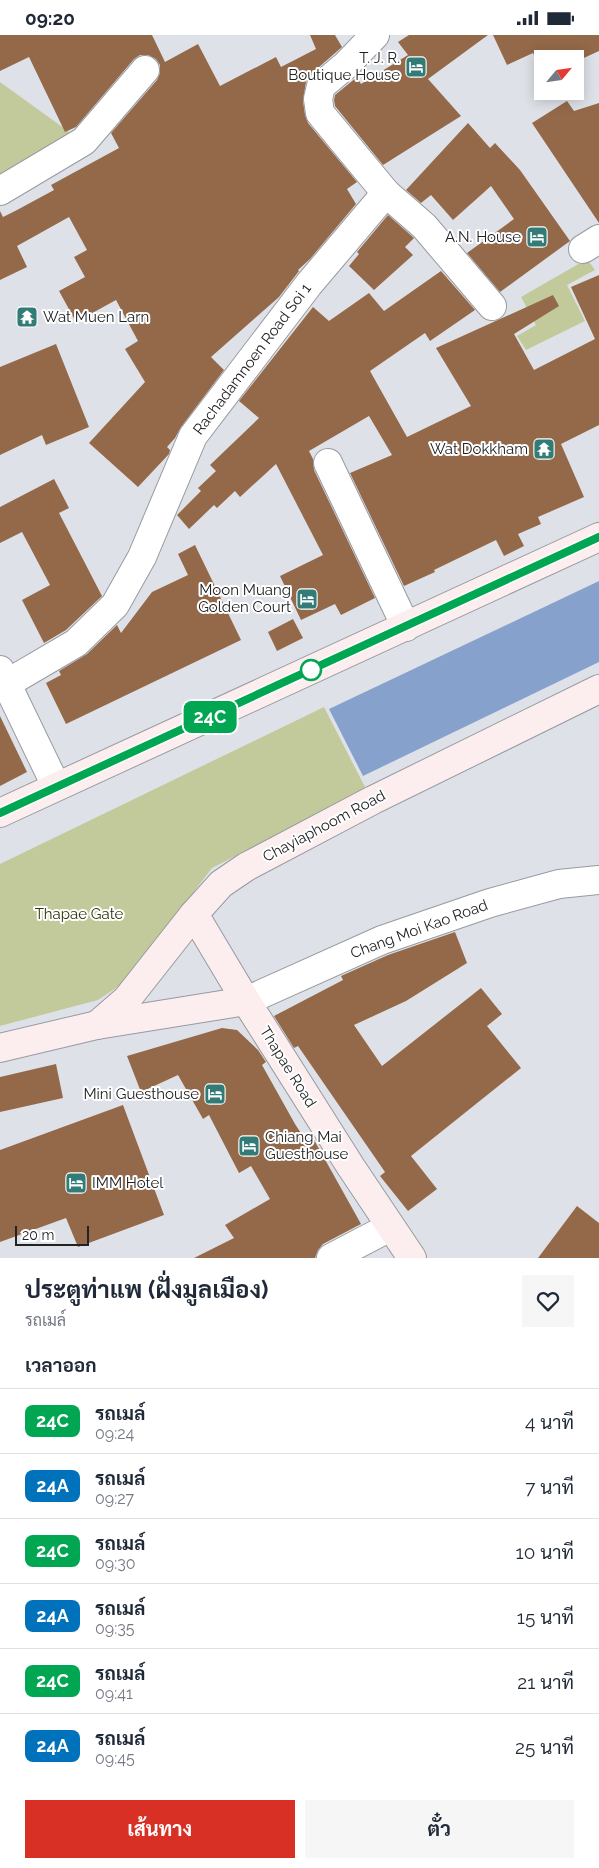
<!DOCTYPE html>
<html lang="th">
<head>
<meta charset="utf-8">
<style>
	body { margin:0; font-family:Raleway,Sarabun,sans-serif; background:#f6f6f7; color:#1f2937; height:100vh; display:flex; flex-direction:column; font-size:19px; white-space:nowrap }
	* { box-sizing:border-box; margin:0 }
	p { font-size:16px; color:#747a83 }
	.icon { flex:none; width:28px; height:28px; fill:none; stroke:currentColor; stroke-width:2; stroke-linecap:round; stroke-linejoin:round }
	.map { position:relative; height:1223px; overflow:hidden }
	.panel { display:flex; flex-direction:column; background:#fff; flex:1 }
	.panel>* { flex:none }
	.badge { padding:0 10px; border-radius:8px; font-size:18px; line-height:32px }
	.needle { width:32px; rotate:61deg }
	.buttons { position:absolute; left:534px; top:15px; display:grid; gap:10px }
	.buttons a { display:grid; place-items:center; width:50px; height:50px; border-radius:0px; background:#fff; box-shadow:0 2px 12px #0003; font-size:25px }
	.scale { position:absolute; left:15px; bottom:12px; width:74px; box-sizing:border-box; padding-left:5px; border:2px solid #212224; border-top:0; font-size:14px; line-height:18px; white-space:nowrap; color:#212224; -webkit-text-stroke:4px #fff; paint-order:stroke }
	.map>.badge { position:absolute; translate:-50% -50%; box-shadow:0 0 0 2px #fff }
	h2 { padding:0 25px; font-size:19px; line-height:45px }
	.round { display:grid; place-items:center; flex:none; width:52px; height:52px; border-radius:0px; background:#f6f6f7 }
	.headline { display:flex; align-items:center; justify-content:space-between; height:85px; padding:0 25px }
	h1 { font-size:24px; font-weight:700; line-height:38px }
	.button { display:flex; gap:10px; margin-top:auto; padding:10px 25px }
	.button a { flex:1; height:58px; border-radius:0px; background:#d93025; color:#fff; font-size:20px; font-weight:700; line-height:58px; text-align:center }
	.button a+a { background:#f6f6f7; color:#1f2937 }
	ul { padding:0; list-style:none }
	li { display:flex; align-items:center; gap:15px; height:65px; padding:0 25px; border-top:1px solid #e0e1e3 }
	li div { flex:1 }
	li b { display:block; font-size:19px }
	li em { font-style:normal }
	li .badge { min-width:55px; font-weight:700; text-align:center }
	.status { display:flex; justify-content:space-between; align-items:center; height:35px; padding:0 25px; background:#fff; direction:ltr }
	.status svg { height:14px; fill:currentColor }
	.map>svg:first-child { display:block }
</style>
</head>
<body>
<div class="status"><b>09:20</b><svg viewBox="0 0 49 12"><path d="M0 12V9h3v3zM5 12V6h3v6zM10 12V3h3v9zM15 12V0h3v12zM26 1h20v11H26zM47 4h2v5h-2z"/></svg></div>
<div class="map">
<svg width="599" height="1223" viewBox="0 0 599 1223">
	<rect width="100%" height="100%" fill="#dee2e8"/>
	<g fill="#c2ca9b">
		<polygon points="0,47 72,99 0,144"/>
		<polygon points="587,224 595,235 567,250 585,286 526,315 517,301 536,290 521,262"/>
		<polygon points="324,672 366,754 212,833 125,947 98,965 0,991 0,829"/>
	</g>
	<polygon fill="#87a1cd" points="599,546 599,627 363,741 329,674"/>
	<g fill="#946949">
		<polygon points="0,0 152,0 165,27 198,9 220,51 276,22 281,32 316,14 310,0 335,0 342,12 311,39 306,47 303,66 305,80 308,88 357,147 347,154 356,169 310,224 298,235 299,236 279,262 211,322 224,335 181,392 175,403 167,412 170,415 169,419 138,452 89,408 145,347 125,314 138,306 116,265 76,287 59,256 85,242 74,222 87,215 69,182 17,211 27,232 0,245 0,176 3,182 17,175 54,155 51,150 119,113 111,98 157,45 160,38 160,30 156,24 148,20 140,20 134,24 76,92 65,97 29,22 0,36"/>
		<polygon points="409,0 488,0 428,44 461,81 383,130 335,71 334,65 335,60 357,42 361,49 408,20 398,7"/>
		<polygon points="493,0 599,0 599,16 575,27 575,24 542,24 542,40 533,18 507,30"/>
		<polygon points="567,66 574,76 599,68 599,188 532,88"/>
		<polygon points="468,88 490,113 495,108 520,135 570,206 500,257 467,218 514,184 491,151 453,185 431,160 421,168 406,155"/>
		<polygon points="388,180 414,203 405,212 413,220 374,255 349,231 359,219 357,217"/>
		<polygon points="441,236 475,275 430,306 425,298 370,336 407,402 471,371 436,313 553,260 559,271 514,299 534,335 595,304 571,252 599,240 599,390 561,409 584,462 538,482 541,489 518,499 524,511 504,521 496,505 434,535 435,537 404,551 350,438 392,420 369,381 309,416 313,424 314,435 375,563 341,580 335,569 301,585 280,541 323,520 276,429 240,462 235,456 217,473 214,470 189,494 177,480 201,456 198,453 216,436 210,430 259,383 239,366 313,272 329,286 369,258 384,276"/>
		<polygon points="56,309 89,392 46,410 42,400 0,420 0,332"/>
		<polygon points="54,444 69,473 59,478 102,561 66,595 44,608 22,565 50,550 22,497 0,508 0,472"/>
		<polygon points="195,510 241,605 66,689 46,648 61,640 59,636 87,619 117,590 121,598 152,557 188,540 178,519"/>
		<polygon points="293,584 303,603 277,616 268,597"/>
		<polygon points="0,681 27,737 0,751"/>
		<polygon points="455,897 467,928 406,966 354,990 382,1031 481,953 502,979 487,991 521,1033 411,1121 437,1154 408,1176 380,1141 385,1137 298,1011 294,1013 274,981 343,945 341,941 388,920"/>
		<polygon points="222,993 237,995 258,1015 266,1027 262,1030 295,1089 306,1106 313,1103 361,1189 323,1209 318,1215 315,1223 194,1223 234,1203 225,1190 270,1164 251,1131 239,1138 209,1080 203,1084 178,1040 141,1057 127,1021"/>
		<polygon points="56,1029 63,1063 0,1077 0,1042"/>
		<polygon points="123,1070 164,1180 78,1212 66,1183 0,1207 0,1115"/>
		<polygon points="577,1171 599,1188 599,1223 538,1223"/>
	</g>
	<g fill="none" stroke-linecap="round" stroke-linejoin="round">
		<g stroke="#979aa0" stroke-width="30">
			<g id="minor">
				<polyline points="375,0 346,30 321,51 318,64 320,78 386,158 424,191 492,271"/>
				<polyline points="0,156 84,106 145,35"/>
				<polyline points="583,214 599,204"/>
				<polyline points="328,428 406,592"/>
				<polyline points="6,649 76,608 115,570 142,522 193,401 309,249 386,158"/>
				<polyline points="246,966 382,905 490,868 559,849 599,845"/>
				<polyline points="331,1223 390,1192"/>
			</g>
		</g>
		<g stroke="#979aa0" stroke-width="30">
			<polyline id="tertiary" points="0,635 56,751"/>
		</g>
		<g stroke="#979aa0" stroke-width="30">
			<g id="secondary">
				<polyline points="0,778 599,502"/>
				<polyline points="194,879 246,966 351,1132 412,1223"/>
				<polyline points="97,990 127,964 194,879 221,849 246,832 373,765 599,654"/>
				<polyline points="0,1013 97,990 246,966"/>
			</g>
		</g>
		<use href="#minor" stroke="#fff" stroke-width="28"/>
		<use href="#tertiary" stroke="#fff" stroke-width="28"/>
		<use href="#secondary" stroke="#fceeee" stroke-width="28"/>
	</g>
	<g fill="none" stroke-linecap="round" stroke-linejoin="round">
		<g stroke="#fff" stroke-width="11">
			<polyline id="line" points="0,778 599,502"/>
		</g>
		<use href="#line" stroke="#00a651" stroke-width="8"/>
	</g>
	<defs>
		<g id="hotel-square" transform="scale(1.125)"><rect x="-9" y="-9" width="18" height="18" rx="4" fill="#337b77" stroke="#fff"/><path d="M-6-4.5h1.5V1H6V5H4.5V3h-9V5H-6ZM-4 0a1.8 1.8 0 1 1 3.6 0ZM.5 0V-2.5h3Q6-2.5 6 0Z" fill="#fff"/></g>
		<g id="temple-square" transform="scale(1.125)"><rect x="-9" y="-9" width="18" height="18" rx="4" fill="#337b77" stroke="#fff"/><path d="M0-6L5-2H3V0L6.5 2.5H4V6H1.5V3h-3V6H-4V2.5H-6.5L-3 0V-2H-5Z" fill="#fff"/></g>
	</defs>
	<g fill-rule="evenodd">
		<use href="#hotel-square" x="416" y="32"/>
		<use href="#hotel-square" x="537" y="202"/>
		<use href="#temple-square" x="27" y="282"/>
		<use href="#temple-square" x="544" y="414"/>
		<use href="#hotel-square" x="307" y="564"/>
		<use href="#hotel-square" x="215" y="1059"/>
		<use href="#hotel-square" x="249" y="1111"/>
		<use href="#hotel-square" x="76" y="1148"/>
	</g>
	<circle fill="#fff" stroke="#00a651" stroke-width="2.5" cx="311" cy="635" r="10"/>
	<g text-anchor="middle" dominant-baseline="central" stroke-width="4" stroke-linejoin="round" paint-order="stroke">
		<g font-size="15" fill="#212224" stroke="#fff" text-anchor="end">
			<text x="400" y="23">T. J. R.<tspan x="400" dy="17">Boutique House</tspan></text>
			<text x="521" y="202">A.N. House</text>
			<text x="43" y="282" text-anchor="start">Wat Muen Larn</text>
			<text x="528" y="414">Wat Dokkham</text>
			<text x="291" y="555">Moon Muang<tspan x="291" dy="17">Golden Court</tspan></text>
			<text x="199" y="1059">Mini Guesthouse</text>
			<text x="265" y="1102" text-anchor="start">Chiang Mai<tspan x="265" dy="17">Guesthouse</tspan></text>
			<text x="92" y="1148" text-anchor="start">IMM Hotel</text>
		</g>
		<g font-size="15" fill="#212224" stroke="#fff">
			<text transform="translate(252 324) rotate(-53)">Rachadamnoen Road Soi 1</text>
			<text transform="translate(324 791) rotate(-28)">Chayiaphoom Road</text>
			<text transform="translate(419 894) rotate(-20)">Chang Moi Kao Road</text>
			<text transform="translate(288 1032) rotate(58)">Thapae Road</text>
		</g>
		<g font-size="15" fill="#30350c" stroke="#fff">
			<text x="79" y="879">Thapae Gate</text>
		</g>
	</g>
</svg>
<div class="buttons">
<a><svg class="needle" viewBox="-14 -14 28 28"><path d="M0-13l5 13h-10z" fill="#e53935"/><path d="M0 13l5-13h-10z" fill="#747a83"/></svg></a>
</div>
<div class="scale">20 m</div>
<b class="badge" style="left:210px;top:682px;background:#00a651;color:#fff">24C</b>
</div>
<section class="panel">
<div class="headline"><div><h1>ประตูท่าแพ (ฝั่งมูลเมือง)</h1><p>รถเมล์</p></div><a class="round"><svg class="icon" aria-label="heart" viewBox="0 0 24 24"><path d="M12 20l-8-8c-3-5 5-10 8-4 3-6 11-1 8 4z"/></svg></a></div>
<h2>เวลาออก</h2>
<ul>
<li><span class="badge" style="background:#00a651;color:#fff">24C</span><div><b>รถเมล์</b><p>09:24</p></div><em>4 นาที</em></li>
<li><span class="badge" style="background:#0072bc;color:#fff">24A</span><div><b>รถเมล์</b><p>09:27</p></div><em>7 นาที</em></li>
<li><span class="badge" style="background:#00a651;color:#fff">24C</span><div><b>รถเมล์</b><p>09:30</p></div><em>10 นาที</em></li>
<li><span class="badge" style="background:#0072bc;color:#fff">24A</span><div><b>รถเมล์</b><p>09:35</p></div><em>15 นาที</em></li>
<li><span class="badge" style="background:#00a651;color:#fff">24C</span><div><b>รถเมล์</b><p>09:41</p></div><em>21 นาที</em></li>
<li><span class="badge" style="background:#0072bc;color:#fff">24A</span><div><b>รถเมล์</b><p>09:45</p></div><em>25 นาที</em></li>
</ul>
<div class="button"><a>เส้นทาง</a><a>ตั๋ว</a></div>
</section>
</body>
</html>
